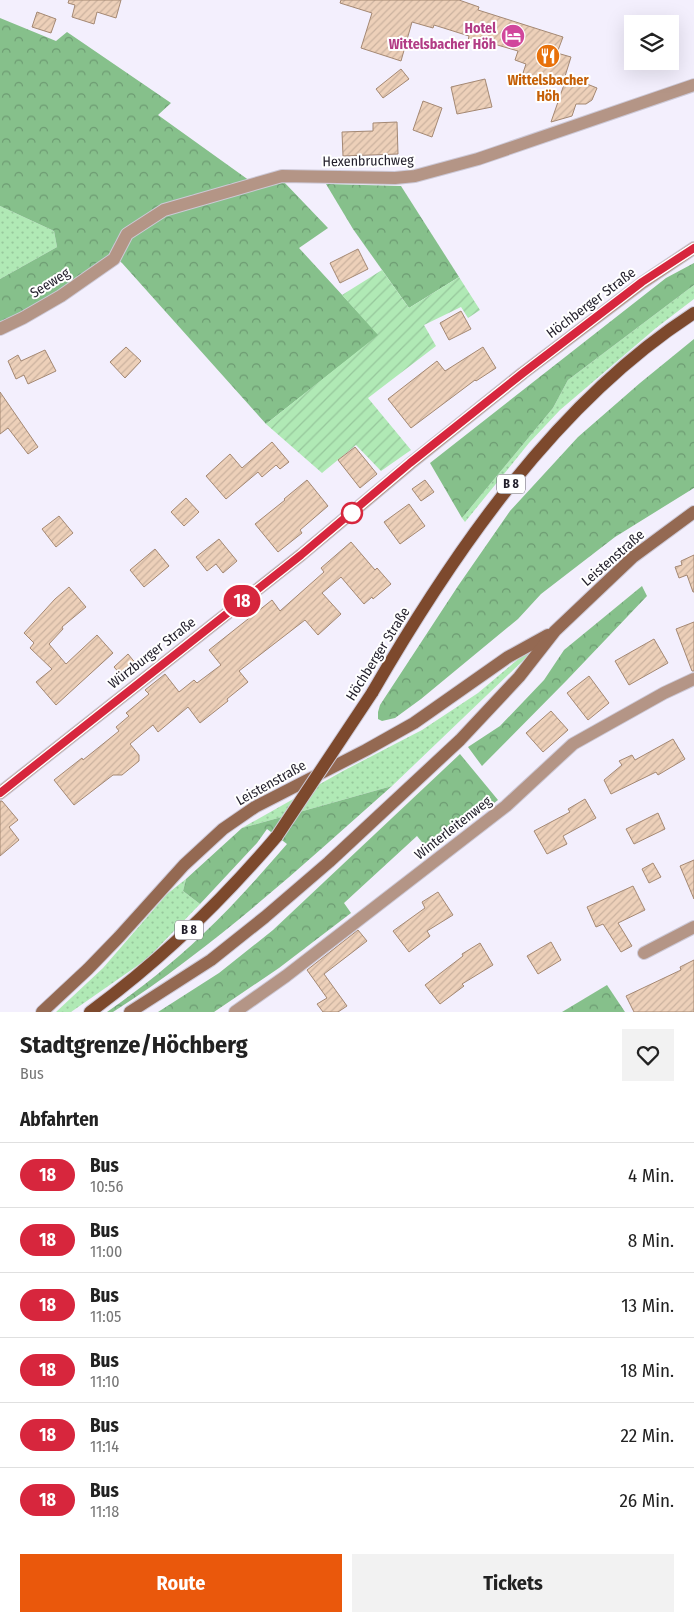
<!DOCTYPE html>
<html lang="de">
<head>
<meta charset="utf-8">
<style>
	body { margin:0; font-family:"Fira Sans Condensed",sans-serif; background:#f2f2f2; color:#222; height:100vh; display:flex; flex-direction:column; font-size:19px; white-space:nowrap }
	* { box-sizing:border-box; margin:0 }
	p { font-size:16px; color:#767676 }
	.icon { flex:none; width:28px; height:28px; fill:none; stroke:currentColor; stroke-width:2; stroke-linecap:round; stroke-linejoin:round }
	.map { position:relative; height:1012px; overflow:hidden }
	.side { display:flex; flex-direction:column; background:#fff; flex:1 }
	.side>* { flex:none }
	.badge { padding:0 10px; border-radius:16px; font-size:18px; line-height:32px }
	.controls { position:absolute; left:624px; top:15px; display:grid; gap:10px }
	.controls a { display:grid; place-items:center; width:55px; height:55px; border-radius:0px; background:#fff; box-shadow:0 5px 20px #0002; font-size:25px }
	.map>.badge { position:absolute; translate:-50% -50%; box-shadow:0 0 0 2px #fff }
	h2 { padding:0 20px; font-size:19px; line-height:45px }
	.round { display:grid; place-items:center; flex:none; width:52px; height:52px; border-radius:0px; background:#f2f2f2 }
	.overview { display:flex; align-items:center; justify-content:space-between; height:85px; padding:0 20px }
	h1 { font-size:24px; font-weight:700; line-height:38px }
	.cta { display:flex; gap:10px; margin-top:auto; padding:10px 20px }
	.cta a { flex:1; height:58px; border-radius:0px; background:#ea580c; color:#fff; font-size:20px; font-weight:700; line-height:58px; text-align:center }
	.cta a+a { background:#f2f2f2; color:#222 }
	ul { padding:0; list-style:none }
	li { display:flex; align-items:center; gap:15px; height:65px; padding:0 20px; border-top:1px solid #e0e0e0 }
	li div { flex:1 }
	li b { display:block; font-size:19px }
	li em { font-style:normal }
	li .badge { min-width:55px; font-weight:700; text-align:center }
	.map>svg:first-child { display:block }
</style>
</head>
<body>
<div class="map">
<svg width="694" height="1012" viewBox="0 0 694 1012">
	<defs>
		<pattern id="grass-dots" width="8" height="8" patternUnits="userSpaceOnUse" patternTransform="scale(1.25)"><rect width="8" height="8" fill="#b0e9b5"/><path d="M2 2h.1M6 6h.1" fill="none" stroke="#97c79c" stroke-width="1.8" stroke-linecap="round"/></pattern>
		<pattern id="forest-crowns" width="20" height="18" patternUnits="userSpaceOnUse" patternTransform="scale(1.25)"><rect width="20" height="18" fill="#86c08b"/><path d="M2 6a3 3 0 1 1 6 0M12 15a3 3 0 1 1 6 0" fill="none" stroke="#6d9b72"/></pattern>
		<pattern id="garden-furrows" width="10" height="10" patternUnits="userSpaceOnUse" patternTransform="scale(1.25)"><rect width="10" height="10" fill="#b0e9b5"/><path d="M-1 1l2-2M0 10L10 0M9 11l2-2" fill="none" stroke="#97c79c"/></pattern>
		<pattern id="building-hatch" width="6" height="6" patternUnits="userSpaceOnUse" patternTransform="scale(1.25)"><rect width="6" height="6" fill="#edd0b9"/><path d="M-1 1l2-2M0 6l6-6M5 7l2-2" fill="none" stroke="#cbb29f"/></pattern>
	</defs>
	<rect width="100%" height="100%" fill="#f3effd"/>
	<g fill="url(#grass-dots)">
		<polygon points="0,206 54,231 57,247 0,279"/>
		<polygon points="694,285 694,299 656,328 560,410 529,443 465,522 462,518 553,408 568,380"/>
		<polygon points="529,650 532,652 392,786 242,828 343,771 422,730 478,693"/>
		<polygon points="186,879 183,891 200,904 147,959 71,1012 56,1012 103,968 167,894"/>
	</g>
	<g fill="url(#forest-crowns)">
		<polygon points="0,18 56,41 67,32 171,103 158,115 257,186 283,181 328,228 299,248 379,335 266,424 122,263 112,255 62,291 0,324 0,279 57,247 54,231 0,206"/>
		<polygon points="326,184 401,186 459,277 409,308 353,229"/>
		<polygon points="694,263 694,285 568,380 553,408 462,518 430,463 666,278"/>
		<polygon points="694,339 694,488 615,537 541,594 518,619 421,699 395,718 382,721 378,719 378,712 380,705 458,586 510,511 578,437 640,383"/>
		<polygon points="642,586 647,596 567,680 482,766 468,747 500,726 544,680 564,650"/>
		<polygon points="460,754 498,800 430,852 417,836 344,903 351,913 279,968 214,1012 158,1012 219,973 273,930"/>
		<path d="M392,786C302,866 214,947 113,1012H107C141,988 173,963 203,934C233,906 260,875 287,844L267,829L257,843L200,904L183,891L186,879L242,828Z"/>
		<polygon points="607,985 625,1012 562,1012"/>
	</g>
	<polygon fill="url(#garden-furrows)" points="382,270 409,308 459,277 480,310 468,318 461,307 424,325 436,346 368,398 411,450 381,471 356,445 322,473 266,424 378,335 342,295"/>
	<g fill="url(#building-hatch)" stroke="#a48873">
		<polygon points="69,0 121,0 116,18 97,12 94,24 72,17 75,5 68,3"/>
		<polygon points="341,0 459,0 479,7 478,10 563,37 557,53 571,57 562,86 523,73 526,64 515,60 518,51 494,44 492,49 468,41 469,36 434,25 433,28 412,22 401,61 361,48 372,13 340,3"/>
		<polygon points="37,12 56,19 51,33 32,27"/>
		<polygon points="401,69 409,79 383,98 376,89"/>
		<polygon points="567,76 597,88 592,100 586,104 576,104 572,116 551,122"/>
		<polygon points="485,79 492,107 457,114 451,87"/>
		<polygon points="423,101 442,108 432,137 413,130"/>
		<polygon points="397,122 398,154 343,156 342,132 373,131 373,123"/>
		<polygon points="358,249 368,269 340,283 330,263"/>
		<polygon points="461,311 471,329 449,340 440,323"/>
		<polygon points="126,347 141,361 125,378 110,362"/>
		<polygon points="483,347 496,368 476,381 475,380 411,428 388,399 437,361 445,371"/>
		<polygon points="45,350 56,371 28,384 24,375 16,379 8,361 18,355 21,361"/>
		<polygon points="0,392 38,447 28,454 8,428 0,434"/>
		<polygon points="272,442 289,462 280,469 276,465 262,477 258,472 226,499 206,476 230,454 242,468"/>
		<polygon points="355,447 377,474 360,488 338,460"/>
		<polygon points="307,480 328,506 300,530 302,533 278,552 255,524 285,500 284,499"/>
		<polygon points="425,480 434,492 421,501 412,489"/>
		<polygon points="186,498 199,512 184,526 171,512"/>
		<polygon points="409,504 425,526 400,544 384,522"/>
		<polygon points="59,516 73,533 56,547 42,529"/>
		<polygon points="219,539 237,561 223,573 216,564 207,571 196,557"/>
		<polygon points="351,542 375,570 377,568 391,584 373,599 372,597 364,604 341,577 322,593 341,614 318,635 305,620 239,671 248,682 227,699 228,701 200,723 188,707 158,732 153,725 130,744 139,755 139,761 122,775 113,775 74,805 54,780 82,758 83,760 119,731 116,727 129,716 126,713 149,694 145,690 165,674 179,692 194,680 197,683 221,665 209,650 272,600 280,611 324,572 321,568"/>
		<polygon points="155,549 169,566 144,587 130,570"/>
		<polygon points="694,555 694,592 693,592 687,575 679,578 675,567 682,565 681,561"/>
		<polygon points="69,587 86,607 62,627 63,629 49,644 66,664 97,635 113,653 56,705 36,682 52,669 30,648 34,643 24,633 55,599"/>
		<polygon points="694,622 694,671 692,671 676,629"/>
		<polygon points="654,639 668,663 629,685 615,661"/>
		<polygon points="128,654 137,665 123,677 114,667"/>
		<polygon points="589,676 609,703 588,720 567,693"/>
		<polygon points="551,711 568,730 543,752 526,733"/>
		<polygon points="673,739 685,759 658,775 656,772 611,794 604,780 622,765 619,761 632,755 635,760"/>
		<polygon points="585,799 596,818 563,836 567,844 547,854 534,831 570,812 568,809"/>
		<polygon points="0,801 2,801 18,820 9,827 19,840 0,856"/>
		<polygon points="658,813 665,829 634,844 626,829"/>
		<polygon points="694,860 694,899 680,866"/>
		<polygon points="653,863 661,877 649,883 642,869"/>
		<polygon points="633,886 645,910 618,923 632,946 621,952 603,924 596,927 587,907"/>
		<polygon points="438,892 453,915 427,931 430,936 409,952 393,931 425,908 422,902"/>
		<polygon points="358,930 367,941 324,974 347,1006 338,1012 323,1012 317,1004 327,998 307,970"/>
		<polygon points="551,942 561,960 538,974 527,956"/>
		<polygon points="480,943 493,965 462,984 464,986 440,1004 425,985 463,956 462,954"/>
		<polygon points="694,960 694,1012 634,1012 626,996 681,970 680,967"/>
	</g>
	<g fill="none" stroke-linecap="round" stroke-linejoin="round">
		<g stroke="#cdc9d7" stroke-width="14">
			<g id="minor">
				<polyline points="0,329 23,318 61,296 114,259 127,234 164,210 282,176 395,178 415,176 478,159 694,85"/>
				<polyline points="0,793 301,555 411,463 523,373 642,283 694,248"/>
				<polyline points="644,953 694,927"/>
				<polyline points="235,1012 286,976 506,806 573,744 664,693 694,679"/>
			</g>
		</g>
		<g stroke="#cdc9d7" stroke-width="14">
			<g id="secondary">
				<polyline points="42,1012 88,969 119,937 184,865 223,829 255,807 366,750 414,723 508,657 548,635"/>
				<polyline points="130,1012 211,960 265,917 329,862 460,740 519,677 555,631 633,557 694,512"/>
			</g>
		</g>
		<g stroke="#cdc9d7" stroke-width="14">
			<g id="primary">
				<path d="M372,693C453,553 556,402 694,313"/>
				<path d="M90,1012C160,961 221,902 277,836"/>
			</g>
		</g>
		<use href="#minor" stroke="#b49586" stroke-width="12"/>
		<use href="#secondary" stroke="#946952" stroke-width="12"/>
		<use href="#primary" stroke="#7d492d" stroke-width="12"/>
		<g stroke="#cdc9d7" stroke-width="14" stroke-linecap="butt">
			<polyline id="primary-bridge" points="277,836 372,693"/>
		</g>
		<use href="#primary-bridge" stroke="#7d492d" stroke-width="12"/>
	</g>
	<g fill="none" stroke-linecap="round" stroke-linejoin="round">
		<g stroke="#fff" stroke-width="11">
			<polyline id="line" points="0,793 301,555 410,463 523,373 642,282 694,248"/>
		</g>
		<use href="#line" stroke="#d7263d" stroke-width="8"/>
	</g>
	<defs>
		<g id="hotel-disc" transform="scale(1.25)"><circle r="9.5" fill="#d1479c" stroke="#fff"/><path d="M-6-4.5h1.5V1H6V5H4.5V3h-9V5H-6ZM-4 0a1.8 1.8 0 1 1 3.6 0ZM.5 0V-2.5h3Q6-2.5 6 0Z" fill="#fff"/></g>
		<g id="restaurant-disc" transform="scale(1.25)"><circle r="9.5" fill="#e8710a" stroke="#fff"/><path d="M-5-6h1v4h1v-4h1v4h1v-4h1v5L-1.5 .5V6h-2V.5L-5-1ZM5-6V6H3V1.5H1.5Q1.5-4 5-6Z" fill="#fff"/></g>
	</defs>
	<g fill-rule="evenodd">
		<use href="#hotel-disc" x="513" y="36"/>
		<use href="#restaurant-disc" x="548" y="56"/>
	</g>
	<circle fill="#fff" stroke="#d7263d" stroke-width="2.5" cx="352" cy="513" r="10"/>
	<g text-anchor="middle" dominant-baseline="central" stroke-width="4" stroke-linejoin="round" paint-order="stroke">
		<g fill="#fff" stroke="#64626a" stroke-width="1">
			<rect x="497" y="474.5" width="28" height="19" rx="4"/>
			<rect x="175" y="920.5" width="28" height="19" rx="4"/>
		</g>
		<g font-size="12" font-weight="bold" fill="#211e2a">
			<text x="511" y="484">B 8</text>
			<text x="189" y="930">B 8</text>
		</g>
		<g font-size="14" font-weight="bold" fill="#b23c85" stroke="#fff" text-anchor="end">
			<text x="496" y="28">Hotel<tspan x="496" dy="16">Wittelsbacher Höh</tspan></text>
		</g>
		<g font-size="14" font-weight="bold" fill="#c56008" stroke="#fff">
			<text x="548" y="80">Wittelsbacher<tspan x="548" dy="16">Höh</tspan></text>
		</g>
		<g font-size="14" fill="#211e2a" stroke="#fff">
			<text transform="translate(368 161) rotate(-1)">Hexenbruchweg</text>
			<text transform="translate(50 283) rotate(-32)">Seeweg</text>
			<text transform="translate(591 303) rotate(-37)">Höchberger Straße</text>
			<text transform="translate(613 558) rotate(-41)">Leistenstraße</text>
			<text transform="translate(152 653) rotate(-38)">Würzburger Straße</text>
			<text transform="translate(378 654) rotate(-58)">Höchberger Straße</text>
			<text transform="translate(271 783) rotate(-29)">Leistenstraße</text>
			<text transform="translate(453 828) rotate(-38)">Winterleitenweg</text>
		</g>
	</g>
</svg>
<div class="controls">
<a><svg class="icon" aria-label="layers" viewBox="0 0 24 24"><path d="M12 4l9 5-9 5-9-5zM3 14l9 5 9-5"/></svg></a>
</div>
<b class="badge" style="left:242px;top:601px;background:#d7263d;color:#fff">18</b>
</div>
<section class="side">
<div class="overview"><div><h1>Stadtgrenze/Höchberg</h1><p>Bus</p></div><a class="round"><svg class="icon" aria-label="heart" viewBox="0 0 24 24"><path d="M12 20l-8-8c-3-5 5-10 8-4 3-6 11-1 8 4z"/></svg></a></div>
<h2>Abfahrten</h2>
<ul>
<li><span class="badge" style="background:#d7263d;color:#fff">18</span><div><b>Bus</b><p>10:56</p></div><em>4 Min.</em></li>
<li><span class="badge" style="background:#d7263d;color:#fff">18</span><div><b>Bus</b><p>11:00</p></div><em>8 Min.</em></li>
<li><span class="badge" style="background:#d7263d;color:#fff">18</span><div><b>Bus</b><p>11:05</p></div><em>13 Min.</em></li>
<li><span class="badge" style="background:#d7263d;color:#fff">18</span><div><b>Bus</b><p>11:10</p></div><em>18 Min.</em></li>
<li><span class="badge" style="background:#d7263d;color:#fff">18</span><div><b>Bus</b><p>11:14</p></div><em>22 Min.</em></li>
<li><span class="badge" style="background:#d7263d;color:#fff">18</span><div><b>Bus</b><p>11:18</p></div><em>26 Min.</em></li>
</ul>
<div class="cta"><a>Route</a><a>Tickets</a></div>
</section>
</body>
</html>
